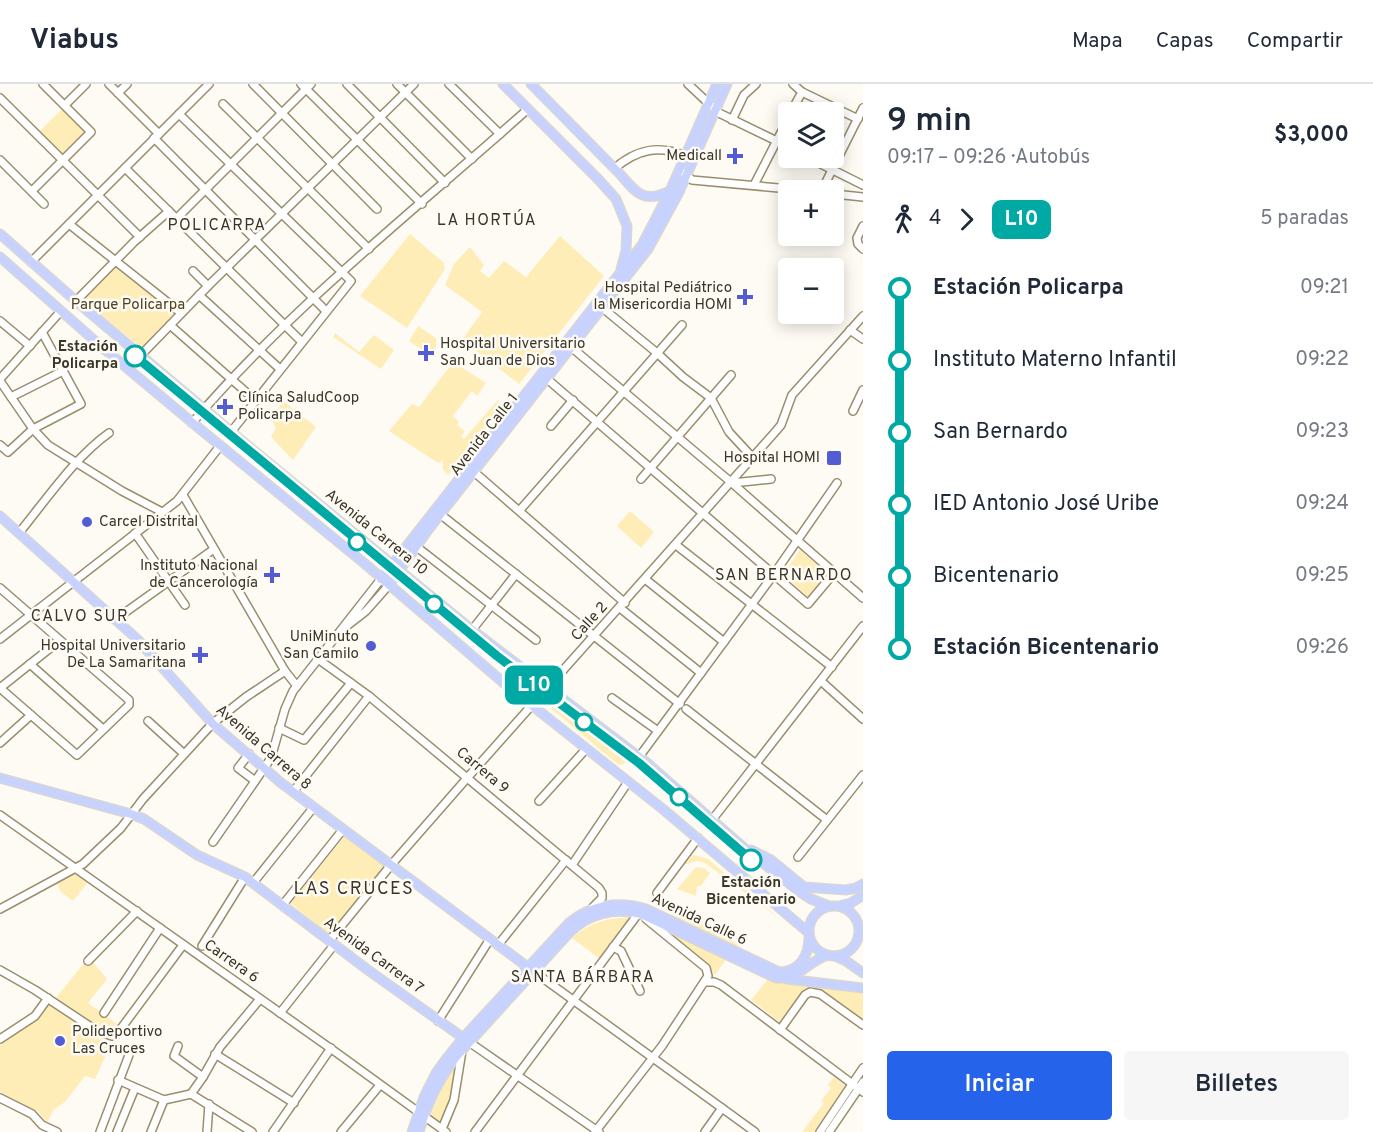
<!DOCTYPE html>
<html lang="es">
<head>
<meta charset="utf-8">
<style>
	body { margin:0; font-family:Overpass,sans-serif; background:#f6f6f7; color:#1f2937; height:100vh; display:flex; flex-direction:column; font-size:22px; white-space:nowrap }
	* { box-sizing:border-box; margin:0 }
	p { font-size:20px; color:#747a83 }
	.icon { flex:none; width:33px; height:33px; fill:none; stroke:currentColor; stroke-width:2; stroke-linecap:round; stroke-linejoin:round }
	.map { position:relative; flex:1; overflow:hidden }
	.panel { display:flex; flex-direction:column; background:#fff; width:510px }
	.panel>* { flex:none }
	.badge { padding:0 12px; border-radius:9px; font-size:21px; line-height:39px }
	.fabs { position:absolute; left:778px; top:18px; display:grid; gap:12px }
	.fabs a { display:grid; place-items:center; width:66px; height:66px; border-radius:6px; background:#fff; box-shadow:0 3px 15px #0003; font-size:30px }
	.map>.badge { position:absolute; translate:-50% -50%; box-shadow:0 0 0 3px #fff }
	.legs { display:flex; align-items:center; gap:9px; height:66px; padding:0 24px; font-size:20px }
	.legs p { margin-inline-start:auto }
	.summary { display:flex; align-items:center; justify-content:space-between; height:102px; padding:0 24px }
	h1 { font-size:33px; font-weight:600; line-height:45px }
	.cta { display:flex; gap:12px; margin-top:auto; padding:12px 24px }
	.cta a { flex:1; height:69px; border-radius:6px; background:#2563eb; color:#fff; font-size:24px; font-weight:600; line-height:69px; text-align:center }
	.cta a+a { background:#f6f6f7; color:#1f2937 }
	ul { padding:0 24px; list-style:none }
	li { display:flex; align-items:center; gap:21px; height:72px; font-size:22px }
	li i { display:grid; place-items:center; width:9px; height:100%; margin:0 8px; background:currentColor }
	li i::after { content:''; width:15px; height:15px; margin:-8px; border:4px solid; border-radius:50%; background:#fff }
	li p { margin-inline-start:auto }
	li:first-child i { background:linear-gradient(#0000 50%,currentColor 0) }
	li:last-child i { background:linear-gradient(currentColor 50%,#0000 0) }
	header { display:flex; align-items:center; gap:36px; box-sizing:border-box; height:84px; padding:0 30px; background:#fff; border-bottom:2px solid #e0e1e3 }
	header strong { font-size:28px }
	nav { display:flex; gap:33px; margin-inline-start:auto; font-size:21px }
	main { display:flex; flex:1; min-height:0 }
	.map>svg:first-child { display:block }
</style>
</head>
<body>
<header>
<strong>Viabus</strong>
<nav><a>Mapa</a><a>Capas</a><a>Compartir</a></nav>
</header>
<main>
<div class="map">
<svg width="863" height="1048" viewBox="0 0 863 1048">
	<rect width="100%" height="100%" fill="#fefbf4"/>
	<g fill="#ffedb8">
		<polygon points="62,25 86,48 64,71 40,47"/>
		<polygon points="410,150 444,179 445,185 407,244 360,212"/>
		<polygon points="560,152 604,192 519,300 462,256 482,228 445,201 454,180 470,163 484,181 480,187 489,194 504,177 526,193"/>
		<polygon points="115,180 175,228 142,264 81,215"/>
		<polygon points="418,242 436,254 436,264 427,269 409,257"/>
		<polygon points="335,249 359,268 374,251 394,266 381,285 333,253"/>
		<polygon points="453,278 486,299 477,312 472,307 453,332 459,338 457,341 465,347 461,352 464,355 497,317 503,322 448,391 443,386 443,376 438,379 389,347 412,320 419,323"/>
		<polygon points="283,317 316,343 293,376 271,353 276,344 271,335"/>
		<polygon points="630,427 654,448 641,464 617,442"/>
		<polygon points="800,466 827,489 808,513 783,491"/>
		<polygon points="550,617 623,671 626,676 624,680 619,681 615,678 547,621"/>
		<polygon points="345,752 386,781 330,851 290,819"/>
		<polygon points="694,771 708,775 780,835 705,779 698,777 683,781"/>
		<polygon points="696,783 704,784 710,789 701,802 697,802 696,812 677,805"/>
		<polygon points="75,787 89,797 73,817 61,808 56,798"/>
		<polygon points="659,827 682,834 696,836 728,853 750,872"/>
		<path d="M634,833L601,876L572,854C592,837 608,834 634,833Z"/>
		<polygon points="661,843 727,874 715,891 710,884"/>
		<polygon points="92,877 107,895 88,919 120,942 110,950 55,915 85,878 88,880"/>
		<path d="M768,895L863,907V937L818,906C800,903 790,926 780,938L751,916Z"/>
		<polygon points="47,918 110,962 95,995 85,992 65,1018 53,1026 47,1039 39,1028 0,1008 0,958 33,938"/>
		<polygon points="459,977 452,1017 442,1042 430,1032 446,996"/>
		<polygon points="834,993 845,1002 814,1048 802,1048 824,1019 821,1017 831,1004 830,1002 827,1002"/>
	</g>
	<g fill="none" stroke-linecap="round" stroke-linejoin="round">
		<g stroke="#9a8e6e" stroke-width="10">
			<g id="minor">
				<polyline points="109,0 159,50"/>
				<polyline points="253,0 377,125"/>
				<polyline points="301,0 422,120"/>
				<polyline points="347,0 445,99"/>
				<polyline points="397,0 472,75"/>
				<polyline points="449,0 500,50"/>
				<polyline points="688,0 719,29 789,63"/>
				<polyline points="793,0 802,8 858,35"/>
				<polyline points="118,9 127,0"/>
				<polyline points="0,14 140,153"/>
				<polyline points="223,20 369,165"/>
				<polyline points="65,21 86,0"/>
				<polyline points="791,28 802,8"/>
				<polyline points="179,30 351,197 231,348"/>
				<polyline points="732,36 744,11 756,0"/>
				<polyline points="154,54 326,227"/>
				<polyline points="809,74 863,101"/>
				<polyline points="0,76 44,120"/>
				<polyline points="125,84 302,258"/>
				<path d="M615,84C636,66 658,60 685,72"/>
				<polyline points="684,89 692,96 801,106"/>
				<polyline points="754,101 789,33"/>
				<polyline points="822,106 863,24"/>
				<polyline points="32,107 91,48 43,0"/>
				<polyline points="834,110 863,113"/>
				<polyline points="177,134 311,0"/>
				<polyline points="69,140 181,229"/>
				<polyline points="863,142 857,154 858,160 863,165"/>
				<polyline points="31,178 209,0"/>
				<polyline points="193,187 208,202"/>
				<polyline points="199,211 280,285"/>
				<polyline points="76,217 134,158 169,127"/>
				<polyline points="599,221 657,269 683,293 711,314 729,348 753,374"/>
				<polyline points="0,237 30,262"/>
				<polyline points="170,241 255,316"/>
				<polyline points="850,246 863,255"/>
				<polyline points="571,263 732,399 863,514"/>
				<polyline points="141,271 208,202 414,0"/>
				<polyline points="546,294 808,520 834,489"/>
				<polyline points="0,295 61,227"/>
				<polyline points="0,297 33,345 48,361 122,407 162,428"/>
				<polyline points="11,313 63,287"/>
				<polyline points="853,327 863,306"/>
				<path d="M192,339C292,222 414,127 528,25"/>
				<polyline points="551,342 573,316"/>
				<polyline points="0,361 8,368 33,345 81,320 42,248"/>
				<polyline points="473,387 625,519"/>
				<polyline points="641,395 731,291"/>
				<polyline points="732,399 771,395"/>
				<polyline points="183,411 285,587 297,602"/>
				<polyline points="520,426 682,241"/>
				<polyline points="440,430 680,620"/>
				<path d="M19,449C46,416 75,373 109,349"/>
				<polyline points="135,449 185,521"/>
				<polyline points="413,460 536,556"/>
				<polyline points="676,461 832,583"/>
				<polyline points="645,495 724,558"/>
				<polyline points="0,504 129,616 129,621 77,671 0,604 59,557"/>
				<polyline points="620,524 701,589"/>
				<polyline points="116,535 214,465"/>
				<polyline points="348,541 366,527 389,501"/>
				<polyline points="472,546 516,490"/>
				<polyline points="0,555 177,417 220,362"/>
				<polyline points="318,575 369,612 599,804 602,809 602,814 593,823"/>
				<polyline points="30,580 103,645"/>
				<polyline points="821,597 863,635"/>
				<polyline points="612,614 658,647"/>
				<polyline points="686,625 827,736"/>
				<polyline points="148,637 183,669"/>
				<polyline points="279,644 304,656 351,599"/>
				<polyline points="0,659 31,631"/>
				<polyline points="249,670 238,684 255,697"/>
				<polyline points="639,673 774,490 837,399"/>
				<polyline points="293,708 369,612"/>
				<polyline points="539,717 586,665"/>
				<polyline points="0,731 337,969 446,1048"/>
				<polyline points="712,736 863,542"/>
				<polyline points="213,758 271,674 285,625 293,607 381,495"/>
				<polyline points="798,773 863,691"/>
				<polyline points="572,781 628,698"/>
				<polyline points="253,799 313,724"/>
				<polyline points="657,809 698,754"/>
				<polyline points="285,824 285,818 341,748"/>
				<polyline points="0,825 83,780 121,744 143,715 212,640 246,613 285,587"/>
				<polyline points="329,857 391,781 468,693 776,347 781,341 792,311 863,232"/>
				<polyline points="498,861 566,776"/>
				<polyline points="202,862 245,793"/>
				<polyline points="613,863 621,867 640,907"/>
				<polyline points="88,877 137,827"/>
				<polyline points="0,886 35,906 97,947 112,952 117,950 183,861"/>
				<polyline points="533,887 755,1048"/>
				<polyline points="705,898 714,898 721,901 863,1008"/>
				<polyline points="104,929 160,844"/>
				<polyline points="280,929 334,861"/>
				<polyline points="438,937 490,855"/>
				<polyline points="780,946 805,911 810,908 820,910 863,941"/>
				<polyline points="0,955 35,932 48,914"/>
				<polyline points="469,958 599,1048"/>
				<polyline points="178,962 174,972 203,993"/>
				<polyline points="215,970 294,1019"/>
				<polyline points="118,996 164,1016 191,1010 252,1048"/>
				<polyline points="191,1010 203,993 220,963 260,915"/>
				<polyline points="0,1014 32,1030 42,1041 57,1048"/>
				<polyline points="442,1045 454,1016 462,967"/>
				<polyline points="100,1048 129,971"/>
				<polyline points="117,1048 135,1004"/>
				<polyline points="151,1048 164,1016"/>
				<polyline points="207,1048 209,1020"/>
				<polyline points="273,1048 331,964"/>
				<polyline points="341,1048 380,1001"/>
				<polyline points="475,1048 638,830"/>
				<polyline points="595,1048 662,962 708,892 706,884 646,835"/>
				<polyline points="705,1048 722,1024"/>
				<polyline points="820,1048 863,984"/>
				<polyline points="829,1048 863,998"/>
			</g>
		</g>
		<g stroke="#d8d7d4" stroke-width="11">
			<g id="major">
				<polyline points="503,0 598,95 616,115 627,142 626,167 621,185"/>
				<path d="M531,0L620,90C636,109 644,120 670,107"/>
				<polyline points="0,150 76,217 242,357 472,546 647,679 744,764 800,808 811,815 829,822"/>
				<polyline points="0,173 103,264 200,345 364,479 505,600 664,726 809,849"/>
				<polyline points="0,432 137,555 213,640 280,698 533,887"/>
				<polyline points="381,495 642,161 670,107 717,0"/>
				<polyline points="389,501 428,446 648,165 679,108 727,0"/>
				<polyline points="0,694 131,730 144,735 197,771 245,793 368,886 469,958"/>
				<polyline points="751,766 771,776 804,803 846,806 856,804 863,800"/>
				<circle cx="834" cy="847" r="25"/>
				<polyline points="839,822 851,819 863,811"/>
				<polyline points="835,872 846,877 863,889"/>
				<polyline points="787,895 863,904"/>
				<path d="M412,1048L424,1013L436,989L447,974L463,954L569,839C591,820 619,817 646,825L779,888C800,888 809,871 809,853"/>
				<path d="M419,1048C427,1020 438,996 456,973L569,849C588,830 614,823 641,830L776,894C799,896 808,877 828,871"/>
			</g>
		</g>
		<use href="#minor" stroke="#fff" stroke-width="7"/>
		<use href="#major" stroke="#c8d2fe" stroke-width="8"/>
	</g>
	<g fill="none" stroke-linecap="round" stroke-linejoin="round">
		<g stroke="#fff" stroke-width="14">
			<polyline id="line-1" points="135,272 497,572 639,679 751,776"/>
		</g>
		<use href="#line-1" stroke="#00a9a4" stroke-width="9"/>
	</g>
	<g fill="#525dd4" stroke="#fefbf4" stroke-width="2">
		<path d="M732 63h6v6h6v6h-6v6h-6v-6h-6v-6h6z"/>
		<path d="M742 204h6v6h6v6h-6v6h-6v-6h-6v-6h6z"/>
		<path d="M423 260h6v6h6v6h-6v6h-6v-6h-6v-6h6z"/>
		<path d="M222 314h6v6h6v6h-6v6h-6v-6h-6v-6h6z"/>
		<rect x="826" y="366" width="16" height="16" rx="3"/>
		<circle cx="87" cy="438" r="6"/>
		<path d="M269 482h6v6h6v6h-6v6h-6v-6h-6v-6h6z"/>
		<circle cx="371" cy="562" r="6"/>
		<path d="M197 562h6v6h6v6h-6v6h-6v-6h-6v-6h6z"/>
		<circle cx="60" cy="957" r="6"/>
	</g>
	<g fill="#fff" stroke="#00a9a4" stroke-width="3">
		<circle cx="135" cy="272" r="10"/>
		<circle cx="357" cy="458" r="8"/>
		<circle cx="434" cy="520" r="8"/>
		<circle cx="584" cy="638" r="8"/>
		<circle cx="679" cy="713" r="8"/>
		<circle cx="751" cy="776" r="10"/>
	</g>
	<g text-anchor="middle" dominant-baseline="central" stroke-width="5" stroke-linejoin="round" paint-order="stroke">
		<g font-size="15" fill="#3a3528" stroke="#fefbf4" text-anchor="end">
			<text x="722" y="72">Medicall</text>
			<text x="732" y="204">Hospital Pediátrico<tspan x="732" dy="17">la Misericordia HOMI</tspan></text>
			<text x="440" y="260" text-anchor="start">Hospital Universitario<tspan x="440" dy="17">San Juan de Dios</tspan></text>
			<text x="238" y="314" text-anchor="start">Clínica SaludCoop<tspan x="238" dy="17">Policarpa</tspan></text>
			<text x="820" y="374">Hospital HOMI</text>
			<text x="99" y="438" text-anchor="start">Carcel Distrital</text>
			<text x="258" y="482">Instituto Nacional<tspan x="258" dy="17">de Cancerología</tspan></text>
			<text x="359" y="553">UniMinuto<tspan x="359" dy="17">San Camilo</tspan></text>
			<text x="186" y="562">Hospital Universitario<tspan x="186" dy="17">De La Samaritana</tspan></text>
			<text x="72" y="948" text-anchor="start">Polideportivo<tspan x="72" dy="17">Las Cruces</tspan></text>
		</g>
		<g font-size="15" fill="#4c401e" stroke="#fefbf4">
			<text x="128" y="221">Parque Policarpa</text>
		</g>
		<g font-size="15" font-weight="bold" fill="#3a3528" stroke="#fefbf4" text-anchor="end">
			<text x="118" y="263">Estación<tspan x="118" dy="17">Policarpa</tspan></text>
			<text x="751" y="799" text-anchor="middle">Estación<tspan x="751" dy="17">Bicentenario</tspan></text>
		</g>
		<g font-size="15" fill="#3a3528" stroke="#fefbf4">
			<text transform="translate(485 351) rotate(-52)">Avenida Calle 1</text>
			<text transform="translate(376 449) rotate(39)">Avenida Carrera 10</text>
			<text transform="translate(590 538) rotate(-48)">Calle 2</text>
			<text transform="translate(263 664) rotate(41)">Avenida Carrera 8</text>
			<text transform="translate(482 687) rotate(40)">Carrera 9</text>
			<text transform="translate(699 836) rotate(25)">Avenida Calle 6</text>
			<text transform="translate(373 872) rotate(36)">Avenida Carrera 7</text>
			<text transform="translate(231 878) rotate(35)">Carrera 6</text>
		</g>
		<g font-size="16" letter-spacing="1.5" fill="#3a3528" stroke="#fefbf4">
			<text x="487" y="137">LA HORTÚA</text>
			<text x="217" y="142">POLICARPA</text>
			<text x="784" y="492">SAN BERNARDO</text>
			<text x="80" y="533">CALVO SUR</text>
			<text x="583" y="894">SANTA BÁRBARA</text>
		</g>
		<g font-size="18" letter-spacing="1.5" fill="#3a3528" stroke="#fefbf4">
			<text x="354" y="805">LAS CRUCES</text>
		</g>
	</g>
</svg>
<div class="fabs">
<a><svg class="icon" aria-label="layers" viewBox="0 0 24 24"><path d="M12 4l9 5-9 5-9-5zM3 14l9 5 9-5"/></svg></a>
<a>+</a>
<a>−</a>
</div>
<b class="badge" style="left:534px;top:601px;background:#00a9a4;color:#fff">L10</b>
</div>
<section class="panel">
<div class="summary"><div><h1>9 min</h1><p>09:17 – 09:26 · Autobús</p></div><b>$3,000</b></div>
<div class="legs"><svg class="icon" aria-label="walk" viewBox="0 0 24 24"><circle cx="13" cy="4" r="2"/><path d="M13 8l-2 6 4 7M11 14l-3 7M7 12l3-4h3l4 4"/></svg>4<svg class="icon" aria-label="forward" viewBox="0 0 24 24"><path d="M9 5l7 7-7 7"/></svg><b class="badge" style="background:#00a9a4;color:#fff">L10</b><p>5 paradas</p></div>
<ul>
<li><i style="color:#00a9a4"></i><b>Estación Policarpa</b><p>09:21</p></li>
<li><i style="color:#00a9a4"></i><span>Instituto Materno Infantil</span><p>09:22</p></li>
<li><i style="color:#00a9a4"></i><span>San Bernardo</span><p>09:23</p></li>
<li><i style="color:#00a9a4"></i><span>IED Antonio José Uribe</span><p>09:24</p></li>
<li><i style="color:#00a9a4"></i><span>Bicentenario</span><p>09:25</p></li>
<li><i style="color:#00a9a4"></i><b>Estación Bicentenario</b><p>09:26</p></li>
</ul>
<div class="cta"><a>Iniciar</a><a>Billetes</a></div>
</section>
</main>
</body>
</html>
